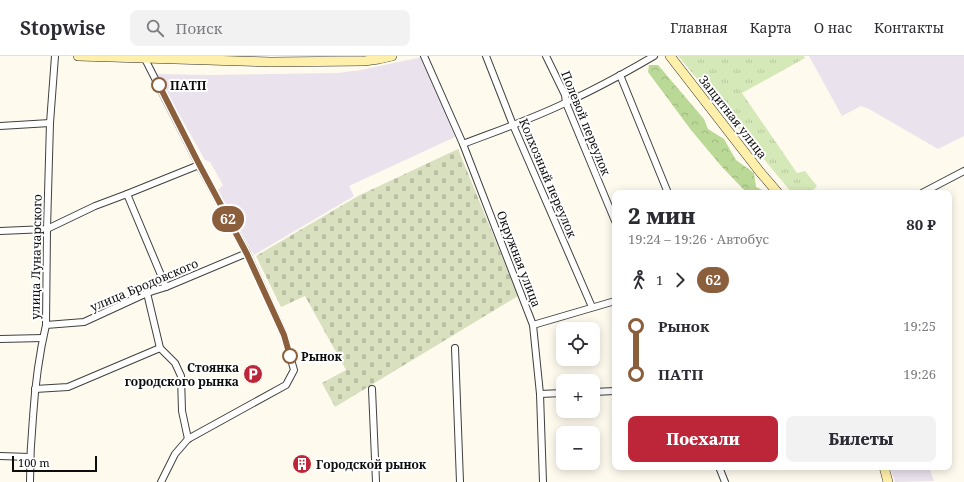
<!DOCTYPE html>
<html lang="ru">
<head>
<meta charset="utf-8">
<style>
	body { margin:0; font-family:"Noto Serif",serif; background:#f2f2f3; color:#2b2b33; height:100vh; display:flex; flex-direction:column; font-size:15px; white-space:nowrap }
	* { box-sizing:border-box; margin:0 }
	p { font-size:13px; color:#7c7c81 }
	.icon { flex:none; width:22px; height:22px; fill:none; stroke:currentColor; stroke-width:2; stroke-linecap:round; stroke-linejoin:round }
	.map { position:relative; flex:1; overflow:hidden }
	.side { position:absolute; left:612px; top:134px; width:340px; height:280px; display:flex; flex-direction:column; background:#fff; border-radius:8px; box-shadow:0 2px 10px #0003 }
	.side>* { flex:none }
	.badge { padding:0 8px; border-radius:13px; font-size:14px; line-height:26px }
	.fabs { position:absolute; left:556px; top:266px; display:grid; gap:8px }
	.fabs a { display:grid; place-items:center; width:44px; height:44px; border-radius:8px; background:#fff; box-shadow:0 2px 10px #0003; font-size:20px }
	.scale { position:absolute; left:12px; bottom:10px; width:85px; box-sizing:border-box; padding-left:4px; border:2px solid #0d0d0d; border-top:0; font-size:11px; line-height:14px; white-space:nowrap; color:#0d0d0d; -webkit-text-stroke:3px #fff; paint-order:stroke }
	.map>.badge { position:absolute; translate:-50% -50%; box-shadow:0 0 0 2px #fff }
	.legs { display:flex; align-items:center; gap:6px; height:44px; padding:0 16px; font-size:13px }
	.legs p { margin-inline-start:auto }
	.overview { display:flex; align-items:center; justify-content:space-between; height:68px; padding:0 16px }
	h1 { font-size:22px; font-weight:800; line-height:30px }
	.primary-button { display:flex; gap:8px; margin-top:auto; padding:8px 16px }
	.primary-button a { flex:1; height:46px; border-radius:8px; background:#bc2638; color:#fff; font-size:16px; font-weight:800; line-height:46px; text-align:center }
	.primary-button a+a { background:#f2f2f3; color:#2b2b33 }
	ul { padding:0 16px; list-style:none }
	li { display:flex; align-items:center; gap:14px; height:48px; font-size:15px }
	li i { display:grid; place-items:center; width:6px; height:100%; margin:0 5px; background:currentColor }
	li i::after { content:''; width:10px; height:10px; margin:-5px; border:3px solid; border-radius:50%; background:#fff }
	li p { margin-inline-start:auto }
	li:first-child i { background:linear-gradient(#0000 50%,currentColor 0) }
	li:last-child i { background:linear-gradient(currentColor 50%,#0000 0) }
	header { display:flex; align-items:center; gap:24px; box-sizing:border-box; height:56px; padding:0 20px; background:#fff; border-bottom:1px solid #e1e1e2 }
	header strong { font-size:19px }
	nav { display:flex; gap:22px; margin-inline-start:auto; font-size:14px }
	.search { width:280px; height:36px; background:#f2f2f3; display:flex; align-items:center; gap:10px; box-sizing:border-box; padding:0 14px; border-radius:8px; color:#7c7c81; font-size:15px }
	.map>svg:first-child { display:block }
</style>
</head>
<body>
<header>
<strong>Stopwise</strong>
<div class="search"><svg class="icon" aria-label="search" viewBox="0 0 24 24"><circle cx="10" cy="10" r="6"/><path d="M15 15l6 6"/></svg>Поиск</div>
<nav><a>Главная</a><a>Карта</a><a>О нас</a><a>Контакты</a></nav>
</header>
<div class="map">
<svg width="964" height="426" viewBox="0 0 964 426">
	<defs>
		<pattern id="grass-tufts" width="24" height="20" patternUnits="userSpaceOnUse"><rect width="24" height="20" fill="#d5e9b8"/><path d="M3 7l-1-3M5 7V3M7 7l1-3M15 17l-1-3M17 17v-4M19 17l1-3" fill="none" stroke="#b6c79d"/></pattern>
		<pattern id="forest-crowns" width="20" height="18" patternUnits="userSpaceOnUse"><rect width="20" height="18" fill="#bad997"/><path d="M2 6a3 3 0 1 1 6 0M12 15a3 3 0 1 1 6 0" fill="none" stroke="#9fb981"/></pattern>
		<pattern id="cemetery-stones" width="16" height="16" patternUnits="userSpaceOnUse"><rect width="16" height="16" fill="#d8e0bf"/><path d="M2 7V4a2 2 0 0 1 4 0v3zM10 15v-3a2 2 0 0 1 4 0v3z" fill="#b8bfa3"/></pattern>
	</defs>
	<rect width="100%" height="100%" fill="#fffaee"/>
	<g fill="#eae2ec">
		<polygon points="809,0 964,0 964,80 938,93 869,53 861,50 842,60"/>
		<polygon points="422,1 455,81 349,130 354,140 254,199 218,134 223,129 210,106 205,104 156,18 213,19 338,17 353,15 356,15"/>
		<polygon points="890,411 929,411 934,425 895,426"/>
	</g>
	<polygon fill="url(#grass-tufts)" points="678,0 804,0 805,2 742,37 797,117 805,115 817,130 810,137 792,137"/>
	<polygon fill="url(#forest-crowns)" points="649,9 658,9 704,63 708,73 724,83 736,104 754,117 756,131 769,137 747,137 722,111 691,74 648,16"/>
	<polygon fill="url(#cemetery-stones)" points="458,93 518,240 335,351 322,327 346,314 305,240 281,251 256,200 358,140"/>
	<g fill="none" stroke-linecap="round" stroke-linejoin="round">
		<g stroke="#404040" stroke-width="8">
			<g id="street">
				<polyline points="424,0 463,88 533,269 540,338 543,426"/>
				<polyline points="486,0 513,69 592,251"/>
				<polyline points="546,0 565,39 566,47 615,165"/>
				<polyline points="145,3 199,109 247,197 284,279 294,314 286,329 188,383 175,398 161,426"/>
				<polyline points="620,19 668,137"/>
				<polyline points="0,70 50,67"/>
				<path d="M463,88C497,75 532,63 565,47C596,33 625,17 654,0"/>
				<polyline points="922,137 964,115"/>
				<polyline points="127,138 166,231"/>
				<polyline points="0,175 47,173 95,150 127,138 199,109"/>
				<polyline points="147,237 160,292 175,307 181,320 182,355 188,383"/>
				<polyline points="46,269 84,266 147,237 166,231 247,197"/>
				<polyline points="533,269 615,245"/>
				<polyline points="0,283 43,282"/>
				<polyline points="455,292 460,426"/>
				<polyline points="35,333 68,331 160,292"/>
				<polyline points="372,333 376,426"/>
				<polyline points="593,336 615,335"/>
				<polyline points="540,338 563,337"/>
				<polyline points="0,400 30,401"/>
				<polyline points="719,411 725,426"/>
				<path d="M30,426C30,404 31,383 33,361C35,330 39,299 46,269L47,173L50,67L55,0"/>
			</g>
		</g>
		<g stroke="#2f2f2f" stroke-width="10">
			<g id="secondary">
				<polyline points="78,0 271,6 364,5 379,3 392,0"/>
				<polyline points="670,0 760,116 778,137"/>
				<polyline points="884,411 888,426"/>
			</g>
		</g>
		<use href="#street" stroke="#fff" stroke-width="6"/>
		<use href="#secondary" stroke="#feefaa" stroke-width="9"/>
	</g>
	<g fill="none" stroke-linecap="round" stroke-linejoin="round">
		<g stroke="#fff" stroke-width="9">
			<polyline id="line-1" points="159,29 199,108 247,198 284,279 290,300"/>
		</g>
		<use href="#line-1" stroke="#8b5e3c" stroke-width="6"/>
	</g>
	<defs>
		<g id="parking-disc" transform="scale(1)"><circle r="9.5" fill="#bc2638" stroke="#fff"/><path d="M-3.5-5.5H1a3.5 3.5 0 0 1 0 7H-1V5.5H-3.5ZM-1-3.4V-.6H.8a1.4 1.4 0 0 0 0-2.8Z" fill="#fff"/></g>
		<g id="building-disc" transform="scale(1)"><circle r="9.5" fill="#bc2638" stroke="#fff"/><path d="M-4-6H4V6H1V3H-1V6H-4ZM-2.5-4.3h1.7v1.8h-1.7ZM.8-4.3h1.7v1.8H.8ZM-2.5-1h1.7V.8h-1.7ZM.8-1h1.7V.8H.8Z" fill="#fff"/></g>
	</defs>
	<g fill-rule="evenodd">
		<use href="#parking-disc" x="253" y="318"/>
		<use href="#building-disc" x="302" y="408"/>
	</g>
	<g fill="#fff" stroke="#8b5e3c" stroke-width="2">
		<circle cx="159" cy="29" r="7"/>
		<circle cx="290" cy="300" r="7"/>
	</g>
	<g text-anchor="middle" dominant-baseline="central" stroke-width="4" stroke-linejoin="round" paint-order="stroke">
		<g font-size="12" font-weight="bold" fill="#0d0d0d" stroke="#fff" text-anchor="start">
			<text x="170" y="29">ПАТП</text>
			<text x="301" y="300">Рынок</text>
		</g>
		<g font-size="12" fill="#0d0d0d" stroke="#fff">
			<text transform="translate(733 61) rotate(52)">Защитная улица</text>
			<text transform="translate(586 67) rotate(68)">Полевой переулок</text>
			<text transform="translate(548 122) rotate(67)">Колхозный переулок</text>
			<text transform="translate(36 201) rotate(-89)">улица Луначарского</text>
			<text transform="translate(519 203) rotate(69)">Окружная улица</text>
			<text transform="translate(144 229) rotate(-23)">улица Бродовского</text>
		</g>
		<g font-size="12" font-weight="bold" fill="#0d0d0d" stroke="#fff" text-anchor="end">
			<text x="239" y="311">Cтоянка<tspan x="239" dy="14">городского рынка</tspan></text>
			<text x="316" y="408" text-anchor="start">Городской рынок</text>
		</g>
	</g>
</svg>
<div class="fabs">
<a><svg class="icon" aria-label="locate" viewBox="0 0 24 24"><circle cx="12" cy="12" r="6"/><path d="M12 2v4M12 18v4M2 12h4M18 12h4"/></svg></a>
<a>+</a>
<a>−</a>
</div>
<div class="scale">100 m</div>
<b class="badge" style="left:228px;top:163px;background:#8b5e3c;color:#fff">62</b>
<section class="side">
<div class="overview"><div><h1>2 мин</h1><p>19:24 – 19:26 · Автобус</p></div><b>80 ₽</b></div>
<div class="legs"><svg class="icon" aria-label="walk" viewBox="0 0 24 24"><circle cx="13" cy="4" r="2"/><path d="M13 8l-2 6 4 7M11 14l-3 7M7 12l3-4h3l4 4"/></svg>1<svg class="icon" aria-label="forward" viewBox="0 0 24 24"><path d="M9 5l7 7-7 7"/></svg><b class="badge" style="background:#8b5e3c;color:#fff">62</b></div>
<ul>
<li><i style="color:#8b5e3c"></i><b>Рынок</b><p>19:25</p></li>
<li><i style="color:#8b5e3c"></i><b>ПАТП</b><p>19:26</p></li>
</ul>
<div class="primary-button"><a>Поехали</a><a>Билеты</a></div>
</section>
</div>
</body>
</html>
